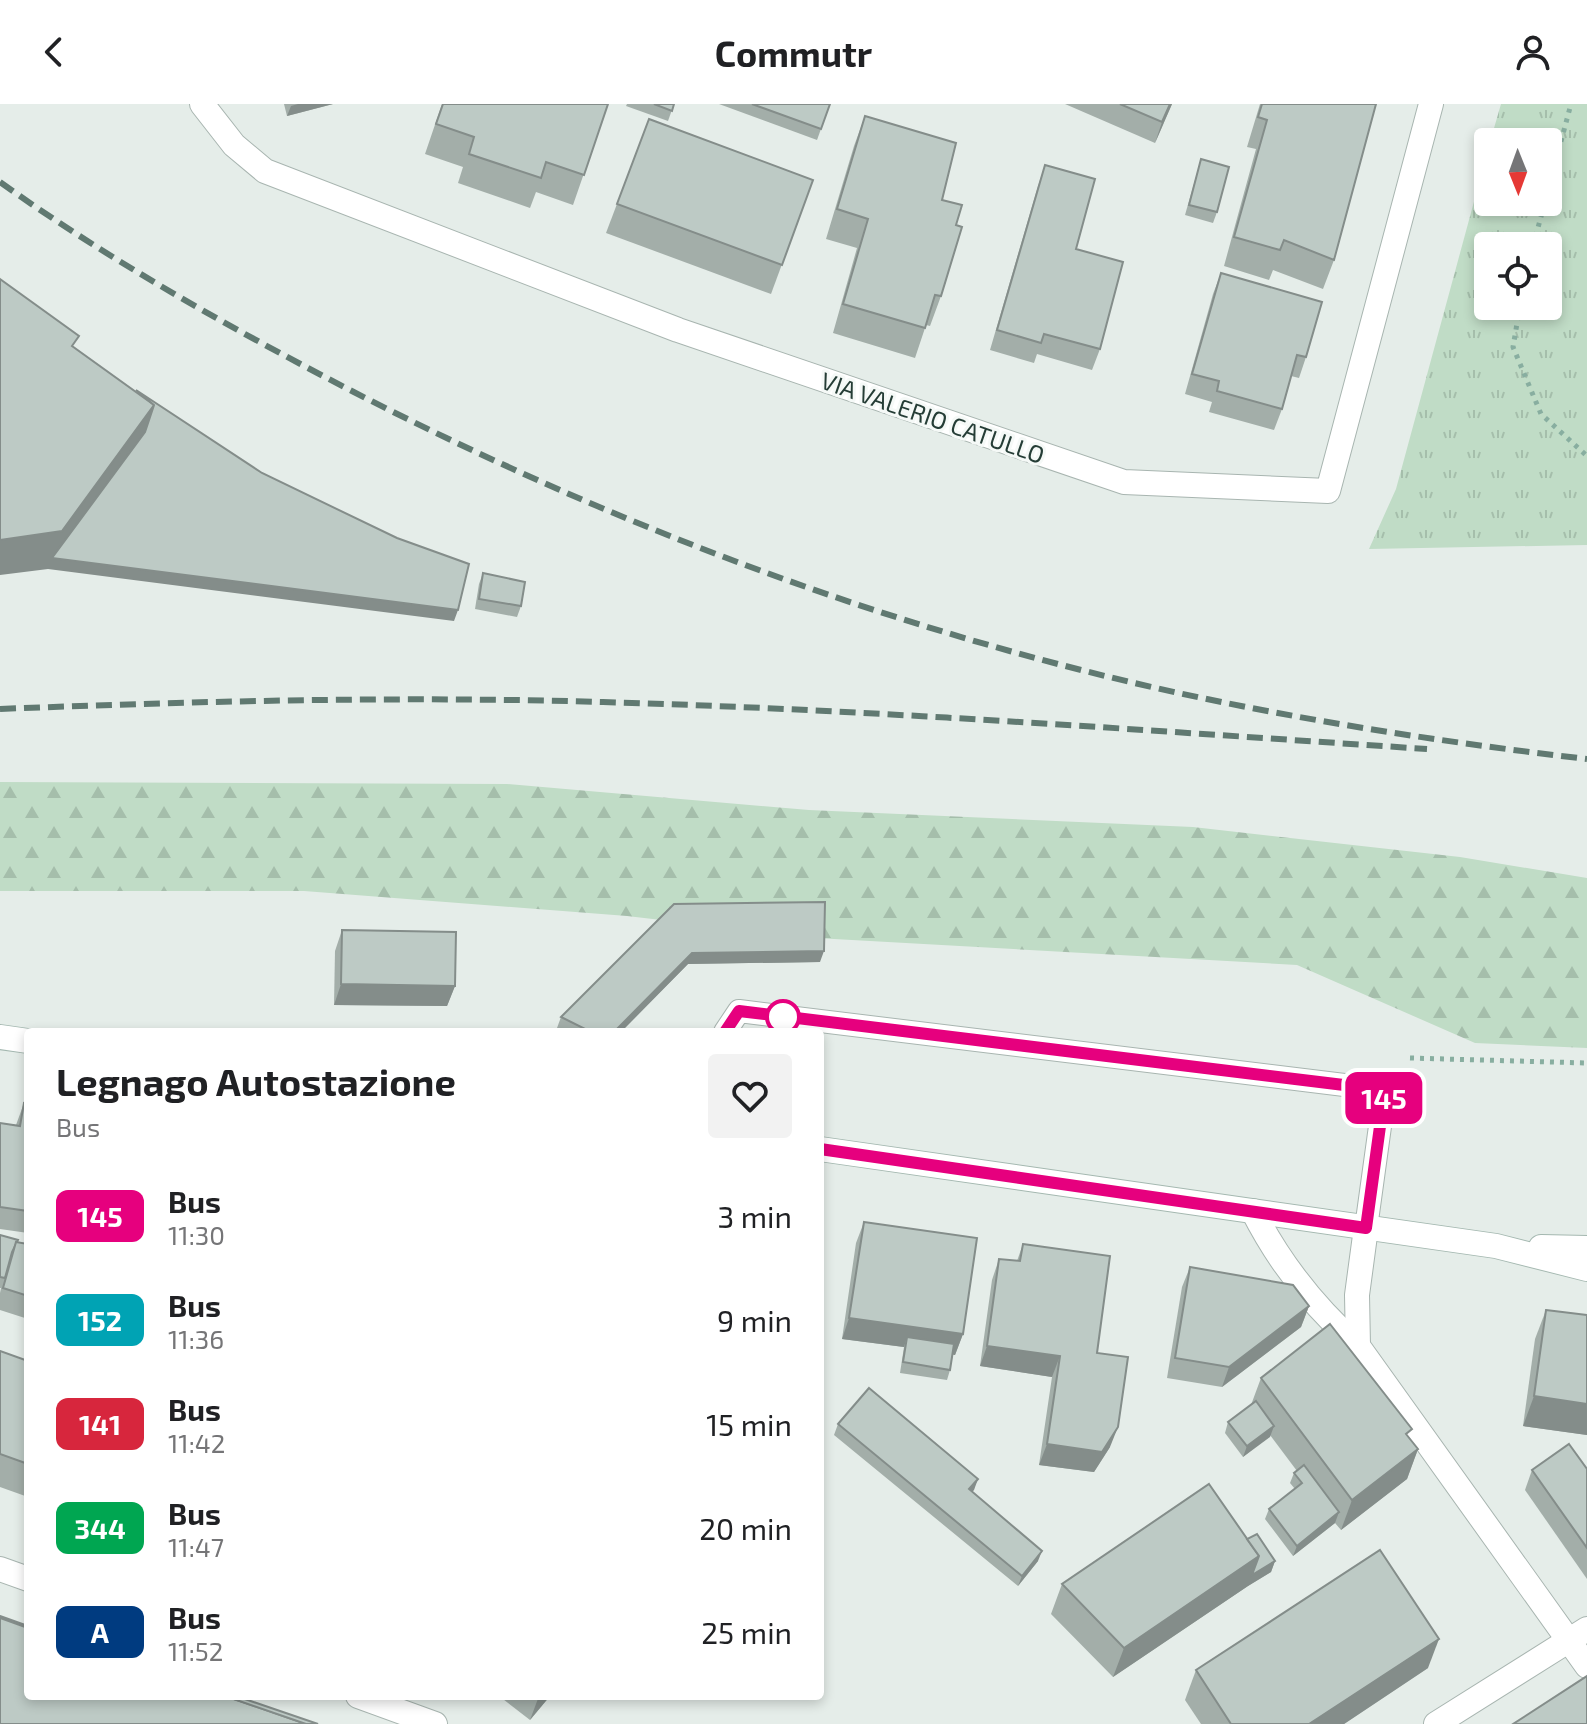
<!DOCTYPE html>
<html lang="it">
<head>
<meta charset="utf-8">
<style>
	body { margin:0; font-family:"Exo 2",sans-serif; background:#f2f2f2; color:#202124; height:100vh; display:flex; flex-direction:column; font-size:30px; white-space:nowrap }
	* { box-sizing:border-box; margin:0 }
	p { font-size:26px; color:#757577 }
	.icon { flex:none; width:44px; height:44px; fill:none; stroke:currentColor; stroke-width:2; stroke-linecap:round; stroke-linejoin:round }
	.map { position:relative; flex:1; overflow:hidden }
	.side { position:absolute; left:24px; top:924px; width:800px; height:672px; display:flex; flex-direction:column; background:#fff; border-radius:8px; box-shadow:0 4px 12px #0003 }
	.side>* { flex:none }
	.badge { padding:0 16px; border-radius:12px; font-size:28px; line-height:52px }
	.needle { width:52px; rotate:179deg }
	.fabs { position:absolute; left:1474px; top:24px; display:grid; gap:16px }
	.fabs a { display:grid; place-items:center; width:88px; height:88px; border-radius:8px; background:#fff; box-shadow:0 4px 12px #0003; font-size:40px }
	.map>.badge { position:absolute; translate:-50% -50%; box-shadow:0 0 0 4px #fff }
	.round { display:grid; place-items:center; flex:none; width:84px; height:84px; border-radius:8px; background:#f2f2f2 }
	.head { display:flex; align-items:center; justify-content:space-between; height:136px; padding:0 32px }
	h1 { font-size:38px; font-weight:700; line-height:60px }
	ul { padding:0; list-style:none }
	li { display:flex; align-items:center; gap:24px; height:104px; padding:0 32px }
	li div { flex:1 }
	li b { display:block; font-size:30px }
	li em { font-style:normal }
	li .badge { min-width:88px; font-weight:700; text-align:center }
	header { display:flex; justify-content:space-between; align-items:center; height:104px; padding:0 32px; background:#fff; font-size:36px; font-weight:700 }
	.map>svg:first-child { display:block }
</style>
</head>
<body>
<header><svg class="icon" aria-label="back" viewBox="0 0 24 24"><path d="M15 5l-7 7 7 7"/></svg>Commutr<svg class="icon" aria-label="person" viewBox="0 0 24 24"><circle cx="12" cy="8" r="4"/><path d="M4 21q1-7 8-7t8 7"/></svg></header>
<div class="map">
<svg width="1587" height="1620" viewBox="0 0 1587 1620">
	<defs>
		<pattern id="grass-tufts" width="24" height="20" patternUnits="userSpaceOnUse" patternTransform="scale(2)"><rect width="24" height="20" fill="#c0dcc6"/><path d="M3 7l-1-3M5 7V3M7 7l1-3M15 17l-1-3M17 17v-4M19 17l1-3" fill="none" stroke="#a5beab"/></pattern>
		<pattern id="forest-firs" width="22" height="20" patternUnits="userSpaceOnUse" patternTransform="scale(2)"><rect width="22" height="20" fill="#c0dcc6"/><path d="M5 1l3.5 6h-7zM16 11l3.5 6h-7z" fill="#a5beab"/></pattern>
	</defs>
	<rect width="100%" height="100%" fill="#e5ede9"/>
	<path fill="url(#grass-tufts)" fill-rule="evenodd" d="M1501,0H1587V441L1369,445L1396,385L1488,46V98H1548V38H1490ZM1488,142H1548V202H1488Z"/>
	<polygon fill="url(#forest-firs)" points="0,678 507,680 809,706 1193,723 1460,753 1587,774 1587,944 1475,939 1297,861 816,834 627,812 304,787 0,787"/>
	<g fill="none" stroke-linecap="round" stroke-linejoin="round">
		<g stroke="#a8b5b0" stroke-width="24">
			<polyline id="lane" points="725,928 739,907 1385,986 1366,1124"/>
		</g>
		<g stroke="#a8b5b0" stroke-width="26">
			<g id="street">
				<polyline points="202,0 234,41 265,67 678,226 1124,378 1328,387 1431,0"/>
				<path d="M1253,1107C1280,1160 1314,1203 1358,1242L1587,1562"/>
				<polyline points="1358,1242 1357,1191 1366,1124"/>
				<polyline points="0,1465 28,1475"/>
				<polyline points="358,1592 435,1620"/>
				<polyline points="1436,1620 1587,1525"/>
			</g>
		</g>
		<g stroke="#a4b8b0" stroke-width="26">
			<g id="secondary">
				<polyline points="0,933 28,937"/>
				<polyline points="820,1045 1496,1142 1587,1165"/>
				<polyline points="1541,1143 1587,1144"/>
			</g>
		</g>
		<g stroke="#88aea0" stroke-width="5" stroke-dasharray="4 6" stroke-linecap="butt">
			<polyline points="1548,86 1571,0"/>
			<polyline points="1533,142 1545,98"/>
			<polyline points="1520,202 1513,243 1541,310 1587,352"/>
			<polyline points="1410,954 1587,959"/>
		</g>
		<use href="#lane" stroke="#fff" stroke-width="22"/>
		<use href="#street" stroke="#fff" stroke-width="24"/>
		<use href="#secondary" stroke="#fff" stroke-width="24"/>
		<g stroke="#607971" stroke-width="6" stroke-dasharray="16 8" stroke-linecap="butt">
			<path d="M0,78C109,156 227,222 346,284C602,416 874,520 1156,584C1298,616 1442,638 1587,655"/>
			<path d="M0,605C201,597 402,592 603,598C878,606 1153,627 1427,645"/>
		</g>
	</g>
	<g fill="#a3aea9">
		<polygon points="284,0 333,0 287,12"/>
		<polygon points="442,0 608,0 573,101 536,88 530,104 458,79 463,63 425,50"/>
		<polygon points="627,0 674,0 668,17 626,2"/>
		<polygon points="719,0 830,0 817,36"/>
		<polygon points="1065,0 1172,0 1155,39"/>
		<polygon points="1260,0 1376,0 1334,156 1323,185 1273,166 1269,176 1224,162 1256,45 1247,43"/>
		<polygon points="865,12 942,96 956,121 941,192 930,222 926,221 915,254 833,229 857,144 826,135 854,42"/>
		<polygon points="649,15 813,76 771,190 606,129"/>
		<polygon points="1201,55 1217,108 1213,119 1185,111"/>
		<polygon points="1045,61 1076,145 1100,245 1092,266 1037,250 1034,259 990,246 1038,82"/>
		<polygon points="1221,169 1306,253 1299,274 1291,272 1282,305 1274,326 1209,308 1212,298 1185,290 1213,190"/>
		<polygon points="483,469 521,502 517,513 475,505 479,480"/>
		<polygon points="674,800 820,858 688,860 621,928 565,928 557,924 561,913"/>
		<polygon points="342,826 455,882 447,902 334,901 335,847"/>
		<polygon points="24,999 28,1000 28,1129 0,1125 0,1019 16,1021"/>
		<polygon points="864,1118 963,1230 955,1251 953,1250 950,1266 947,1276 900,1269 904,1243 842,1235 856,1139"/>
		<polygon points="0,1131 18,1138 28,1140 28,1215 0,1206 0,1189 1,1184 0,1184"/>
		<polygon points="1023,1140 1097,1249 1110,1343 1094,1368 1039,1361 1052,1273 980,1262 992,1176 999,1155 1017,1157"/>
		<polygon points="1190,1163 1309,1202 1301,1223 1222,1283 1167,1274 1182,1183"/>
		<polygon points="1546,1206 1587,1211 1587,1331 1523,1322 1535,1235"/>
		<polygon points="0,1247 28,1257 28,1393 0,1383"/>
		<polygon points="1261,1274 1409,1333 1418,1345 1407,1375 1341,1426 1335,1419 1293,1452 1265,1415 1269,1405 1295,1385 1290,1379 1294,1369 1297,1367 1270,1331 1243,1353 1225,1329 1228,1318 1251,1301"/>
		<polygon points="838,1320 978,1375 972,1388 1038,1457 1018,1482 834,1331"/>
		<polygon points="1587,1365 1587,1475 1525,1386 1532,1366"/>
		<polygon points="1247,1435 1275,1457 1271,1468 1248,1482 1113,1573 1051,1510 1062,1480"/>
		<polygon points="1428,1564 1344,1620 1201,1620 1185,1596 1196,1566"/>
		<polygon points="499,1592 550,1592 530,1616"/>
	</g>
	<g fill="#848d8a">
		<polygon points="298,0 333,0 287,12 291,2"/>
		<polygon points="1170,0 1172,0 1155,39 1162,18"/>
		<polygon points="154,301 458,506 454,517 48,465 0,471 0,436"/>
		<polygon points="824,847 820,858 688,860 621,928 614,928 692,849"/>
		<polygon points="341,880 455,882 447,902 334,901"/>
		<polygon points="1309,1202 1301,1223 1222,1283 1229,1263"/>
		<polygon points="849,1214 963,1230 955,1251 906,1244 907,1233 904,1243 842,1235"/>
		<polygon points="987,1242 1060,1252 1052,1273 980,1262"/>
		<polygon points="1534,1292 1587,1300 1587,1331 1523,1322"/>
		<polygon points="1274,1322 1270,1333 1243,1353 1247,1342"/>
		<polygon points="1118,1323 1110,1343 1094,1368 1039,1361 1047,1340"/>
		<polygon points="1418,1345 1407,1375 1341,1426 1352,1396"/>
		<polygon points="978,1375 974,1386 965,1396 969,1385"/>
		<polygon points="1339,1408 1335,1419 1293,1452 1297,1442"/>
		<polygon points="1042,1447 1038,1457 1018,1482 1022,1472"/>
		<polygon points="1259,1452 1275,1457 1271,1468 1248,1482 1113,1573 1124,1544"/>
		<polygon points="1439,1535 1428,1564 1344,1620 1309,1620"/>
		<polygon points="539,1592 550,1592 530,1616"/>
	</g>
	<g fill="#bdcac5" stroke="#848d8a" stroke-width="2">
		<polygon points="443,0 608,0 584,71 546,58 541,74 469,50 474,33 436,20"/>
		<polygon points="654,0 674,0 672,7"/>
		<polygon points="752,0 830,0 821,25"/>
		<polygon points="1120,0 1170,0 1162,18"/>
		<polygon points="1262,0 1376,0 1334,156 1284,136 1280,146 1234,133 1267,16 1258,13"/>
		<polygon points="865,12 956,39 942,96 962,101 956,121 962,123 941,192 935,191 925,224 843,200 868,115 837,105"/>
		<polygon points="649,15 813,76 782,161 617,100"/>
		<polygon points="1201,55 1229,63 1217,108 1189,101"/>
		<polygon points="1045,61 1095,75 1076,145 1123,158 1100,245 1044,230 1041,239 997,226"/>
		<polygon points="1221,169 1322,198 1306,253 1297,251 1282,305 1217,287 1219,277 1192,270"/>
		<polygon points="0,175 79,232 72,242 154,301 62,427 0,436"/>
		<polygon points="136,286 262,369 397,434 469,460 458,506 52,454 145,328 154,301"/>
		<polygon points="483,469 525,478 521,502 479,495"/>
		<polygon points="825,798 824,847 692,849 614,928 591,928 561,913 674,800"/>
		<polygon points="342,826 456,828 455,882 341,880"/>
		<polygon points="24,999 28,1000 28,1107 0,1103 0,1019 20,1022"/>
		<polygon points="864,1118 977,1134 963,1230 849,1214"/>
		<polygon points="0,1131 18,1136 12,1148 5,1174 0,1173"/>
		<polygon points="16,1138 28,1140 28,1192 3,1184"/>
		<polygon points="1023,1140 1110,1152 1097,1249 1128,1253 1118,1323 1102,1348 1047,1340 1060,1252 987,1242 999,1155 1020,1157"/>
		<polygon points="1190,1163 1293,1181 1309,1202 1229,1263 1175,1254"/>
		<polygon points="1546,1206 1587,1211 1587,1300 1534,1292"/>
		<polygon points="1330,1220 1412,1325 1406,1330 1418,1345 1352,1396 1261,1274"/>
		<polygon points="907,1233 954,1240 950,1266 903,1258"/>
		<polygon points="0,1247 28,1257 28,1360 0,1350"/>
		<polygon points="869,1284 978,1375 969,1385 1042,1447 1022,1472 838,1320"/>
		<polygon points="1256,1297 1274,1322 1247,1342 1228,1318"/>
		<polygon points="1569,1340 1587,1365 1587,1444 1532,1366"/>
		<polygon points="1304,1361 1339,1408 1297,1442 1269,1405 1302,1379 1294,1369"/>
		<polygon points="1209,1380 1259,1452 1124,1544 1062,1480"/>
		<polygon points="1257,1430 1275,1457 1252,1471 1259,1452 1247,1435"/>
		<polygon points="1380,1446 1439,1535 1309,1620 1231,1620 1196,1566"/>
		<polygon points="0,1512 28,1522 28,1524 0,1514"/>
		<polygon points="0,1514 28,1524 28,1592 225,1592 306,1620 0,1620"/>
		<polygon points="1587,1572 1587,1620 1513,1620"/>
		<polygon points="225,1592 236,1592 318,1620 306,1620"/>
	</g>
	<g fill="none" stroke-linecap="round" stroke-linejoin="round">
		<g stroke="#fff" stroke-width="18">
			<polyline id="line" points="725,928 739,907 1385,986 1366,1124 820,1045"/>
		</g>
		<use href="#line" stroke="#e6007e" stroke-width="12"/>
	</g>
	<circle fill="#fff" stroke="#e6007e" stroke-width="4" cx="783" cy="913" r="16"/>
	<g text-anchor="middle" dominant-baseline="central" stroke-width="6" stroke-linejoin="round" paint-order="stroke">
		<g font-size="24" fill="#253d36" stroke="#f5f9f7">
			<text transform="translate(933 313) rotate(19)">VIA VALERIO CATULLO</text>
		</g>
	</g>
</svg>
<div class="fabs">
<a><svg class="needle" viewBox="-14 -14 28 28"><path d="M0-13l5 13h-10z" fill="#e53935"/><path d="M0 13l5-13h-10z" fill="#757577"/></svg></a>
<a><svg class="icon" aria-label="locate" viewBox="0 0 24 24"><circle cx="12" cy="12" r="6"/><path d="M12 2v4M12 18v4M2 12h4M18 12h4"/></svg></a>
</div>
<b class="badge" style="left:1384px;top:994px;background:#e6007e;color:#fff">145</b>
<section class="side">
<div class="head"><div><h1>Legnago Autostazione</h1><p>Bus</p></div><a class="round"><svg class="icon" aria-label="heart" viewBox="0 0 24 24"><path d="M12 20l-8-8c-3-5 5-10 8-4 3-6 11-1 8 4z"/></svg></a></div>
<ul>
<li><span class="badge" style="background:#e6007e;color:#fff">145</span><div><b>Bus</b><p>11:30</p></div><em>3 min</em></li>
<li><span class="badge" style="background:#00a3b4;color:#fff">152</span><div><b>Bus</b><p>11:36</p></div><em>9 min</em></li>
<li><span class="badge" style="background:#d7263d;color:#fff">141</span><div><b>Bus</b><p>11:42</p></div><em>15 min</em></li>
<li><span class="badge" style="background:#00a651;color:#fff">344</span><div><b>Bus</b><p>11:47</p></div><em>20 min</em></li>
<li><span class="badge" style="background:#003b80;color:#fff">A</span><div><b>Bus</b><p>11:52</p></div><em>25 min</em></li>
</ul>
</section>
</div>
</body>
</html>
